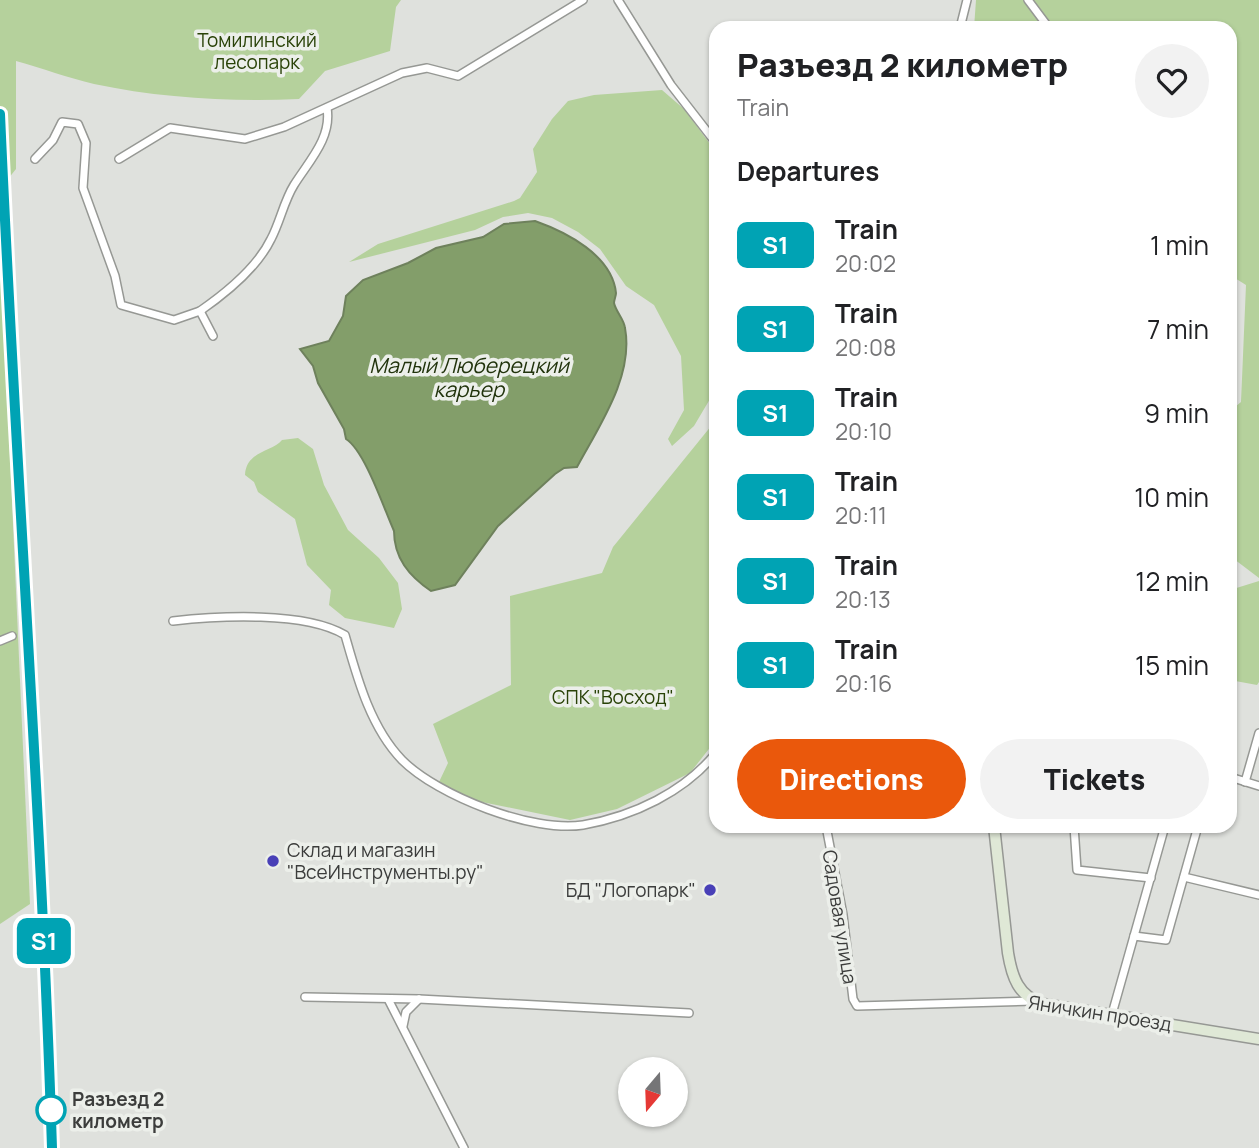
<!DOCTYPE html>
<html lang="en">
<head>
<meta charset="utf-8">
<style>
	body { margin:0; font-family:Manrope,sans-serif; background:#f2f2f2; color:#202124; height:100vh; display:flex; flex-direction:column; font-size:26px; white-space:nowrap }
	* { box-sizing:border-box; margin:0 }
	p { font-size:23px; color:#757577 }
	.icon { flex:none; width:38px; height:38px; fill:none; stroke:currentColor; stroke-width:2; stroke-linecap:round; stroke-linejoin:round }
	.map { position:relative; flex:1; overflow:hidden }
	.side { position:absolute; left:709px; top:21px; width:528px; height:812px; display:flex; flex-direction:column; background:#fff; border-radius:21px; box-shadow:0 2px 5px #0004 }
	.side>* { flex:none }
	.badge { padding:0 14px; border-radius:10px; font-size:24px; line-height:46px }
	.needle { width:46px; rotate:199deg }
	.controls { position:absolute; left:618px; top:1057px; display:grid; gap:14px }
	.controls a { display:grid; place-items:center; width:70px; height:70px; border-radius:50%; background:#fff; box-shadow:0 2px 5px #0004; font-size:35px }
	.map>.badge { position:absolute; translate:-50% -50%; box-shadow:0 0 0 4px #fff }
	h2 { padding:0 28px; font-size:26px; line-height:63px }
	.round { display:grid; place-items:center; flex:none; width:74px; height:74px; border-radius:37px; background:#f2f2f2 }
	.headline { display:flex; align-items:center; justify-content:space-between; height:119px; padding:0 28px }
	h1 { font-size:33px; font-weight:800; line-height:52px }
	.cta { display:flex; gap:14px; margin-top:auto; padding:14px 28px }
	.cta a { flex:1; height:80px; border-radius:42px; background:#ea580c; color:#fff; font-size:28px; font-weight:800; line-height:80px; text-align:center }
	.cta a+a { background:#f2f2f2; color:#202124 }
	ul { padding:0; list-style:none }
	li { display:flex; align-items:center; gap:21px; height:84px; padding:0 28px }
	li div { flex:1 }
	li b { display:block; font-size:26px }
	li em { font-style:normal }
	li .badge { min-width:77px; font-weight:700; text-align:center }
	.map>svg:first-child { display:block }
</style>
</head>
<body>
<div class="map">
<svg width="1259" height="1148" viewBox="0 0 1259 1148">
	<rect width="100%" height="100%" fill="#dfe1dd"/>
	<g fill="#b5d19c">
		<path d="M0,0H401L396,7L390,51L325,71L299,99C231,102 160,98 94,84C68,78 42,68 16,61V169L0,189Z"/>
		<polygon points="976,0 1259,0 1259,578 1230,556 1230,411 1241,402 1246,285 1230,275 1230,28 974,28"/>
		<polygon points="662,90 684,109 716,152 716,397 710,399 694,426 672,446 668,439 684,410 681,356 654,305 626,286 600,249 578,232 552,218 528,213 503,217 475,230 349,262 378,244 514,201 520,198 537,172 533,149 552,119 568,101 594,95"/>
		<polygon points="0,233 30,904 0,924"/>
		<polygon points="716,420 716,740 690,773 617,809 570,820 472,800 439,782 448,763 433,724 511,685 510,596 602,573 613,547"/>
		<path d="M298,438L313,449L324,485L348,530L379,558L398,583L402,609L394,628L345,618L329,605L331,590L307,565L295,519L258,492L254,482L245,475C246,451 272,452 282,440Z"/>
		<polygon points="1259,581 1259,682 1257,685 1230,680 1230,590"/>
	</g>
	<path fill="#839e6a" stroke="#6e815c" stroke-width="2" d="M535,221C566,232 612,255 616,293C616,296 614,300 614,303C616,312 624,319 625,328C634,376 599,426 577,467L564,468L555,474L498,526L455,585L431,591C409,576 394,558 394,531C384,509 365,451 346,439L344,429L318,383L313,366L300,349L329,341L343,316L346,296L363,280L408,263L436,248L483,237L504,224Z"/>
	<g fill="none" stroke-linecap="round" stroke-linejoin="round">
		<g stroke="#969894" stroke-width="10">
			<g id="street">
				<polyline points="618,0 671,85 716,143"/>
				<polyline points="1028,0 1049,28"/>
				<polyline points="960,28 967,0"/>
				<polyline points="35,159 53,140 62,122 78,124 86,143 83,188 115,276 121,305 174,320 200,311 213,336"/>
				<polyline points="119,159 170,128 245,139 284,127 402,73 427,68 458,76 583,0"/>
				<path d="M200,311C226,293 257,268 271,239C280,222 284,201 294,185C309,161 332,138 327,108"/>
				<path d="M173,621C218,616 305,611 345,635C357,677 370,727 402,760C438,796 533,833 583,825C634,816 684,792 716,753"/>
				<polyline points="0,641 12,636"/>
				<polyline points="1230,777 1259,786"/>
				<polyline points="1245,782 1259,733"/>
				<polyline points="826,826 843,915 853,999 857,1006 1033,1001"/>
				<polyline points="1074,826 1077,870 1151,878"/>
				<polyline points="1184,877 1259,895"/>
				<polyline points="1134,936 1166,940 1198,826"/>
				<polyline points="305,997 419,999 689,1013"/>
				<polyline points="388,999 464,1148"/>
				<polyline points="1112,1014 1165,826"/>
				<polyline points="403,1026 406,1012 419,999"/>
			</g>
		</g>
		<g stroke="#969894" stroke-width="13">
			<path id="secondary" d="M994,826L1008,953C1012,977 1018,996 1043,1004L1259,1039"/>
		</g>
		<use href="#street" stroke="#fff" stroke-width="7"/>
		<use href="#secondary" stroke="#dfe8d6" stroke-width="10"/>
		<path stroke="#575857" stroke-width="2" stroke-dasharray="12 12" stroke-linecap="butt" d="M0,114C14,459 40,803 52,1148"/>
	</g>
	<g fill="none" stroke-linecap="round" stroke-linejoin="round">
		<g stroke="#fff" stroke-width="16">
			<path id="line" d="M0,114C15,459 41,803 52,1148"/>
		</g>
		<use href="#line" stroke="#00a3b4" stroke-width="10"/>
	</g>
	<g fill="#4940b7" stroke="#ecefea" stroke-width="2.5">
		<circle cx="273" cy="861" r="7"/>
		<circle cx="710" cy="890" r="7"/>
	</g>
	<circle fill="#fff" stroke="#00a3b4" stroke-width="3.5" cx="51" cy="1110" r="14"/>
	<g text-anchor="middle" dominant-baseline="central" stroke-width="7" stroke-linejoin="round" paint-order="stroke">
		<g font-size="19" fill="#294207" stroke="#ecefea">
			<text x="257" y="40">Томилинский<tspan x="257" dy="22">лесопарк</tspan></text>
			<text x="613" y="697">СПК "Восход"</text>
		</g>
		<g font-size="19" fill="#3c3d3c" stroke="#ecefea" text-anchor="start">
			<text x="287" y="850">Склад и магазин<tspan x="287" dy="22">"ВсеИнструменты.ру"</tspan></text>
			<text x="696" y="890" text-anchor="end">БД "Логопарк"</text>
		</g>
		<g font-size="19" fill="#3c3d3c" stroke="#ecefea">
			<text transform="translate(840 917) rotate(81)">Садовая улица</text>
			<text transform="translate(1100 1013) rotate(9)">Яничкин проезд</text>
		</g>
		<g font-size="19" font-weight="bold" fill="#3c3d3c" stroke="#ecefea" text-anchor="start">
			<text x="72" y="1099">Разъезд 2<tspan x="72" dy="22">километр</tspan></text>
		</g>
		<g font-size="21" font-style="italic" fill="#21330c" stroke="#ecefea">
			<text x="469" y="365">Малый Люберецкий<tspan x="469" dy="24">карьер</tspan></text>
		</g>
	</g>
</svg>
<div class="controls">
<a><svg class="needle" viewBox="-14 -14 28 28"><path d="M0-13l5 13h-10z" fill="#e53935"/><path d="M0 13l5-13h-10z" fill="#757577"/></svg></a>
</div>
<b class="badge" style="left:44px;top:941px;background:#00a3b4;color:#fff">S1</b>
<section class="side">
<div class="headline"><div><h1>Разъезд 2 километр</h1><p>Train</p></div><a class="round"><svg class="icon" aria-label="heart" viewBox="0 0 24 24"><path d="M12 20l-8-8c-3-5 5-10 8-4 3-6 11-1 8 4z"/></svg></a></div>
<h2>Departures</h2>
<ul>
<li><span class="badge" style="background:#00a3b4;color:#fff">S1</span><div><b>Train</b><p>20:02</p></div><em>1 min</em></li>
<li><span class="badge" style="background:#00a3b4;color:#fff">S1</span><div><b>Train</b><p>20:08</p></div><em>7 min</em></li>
<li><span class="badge" style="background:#00a3b4;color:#fff">S1</span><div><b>Train</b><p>20:10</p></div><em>9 min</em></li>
<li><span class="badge" style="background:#00a3b4;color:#fff">S1</span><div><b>Train</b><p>20:11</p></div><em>10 min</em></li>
<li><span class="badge" style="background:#00a3b4;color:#fff">S1</span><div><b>Train</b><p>20:13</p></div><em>12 min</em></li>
<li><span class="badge" style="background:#00a3b4;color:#fff">S1</span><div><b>Train</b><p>20:16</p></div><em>15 min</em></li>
</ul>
<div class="cta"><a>Directions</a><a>Tickets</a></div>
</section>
</div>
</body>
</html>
